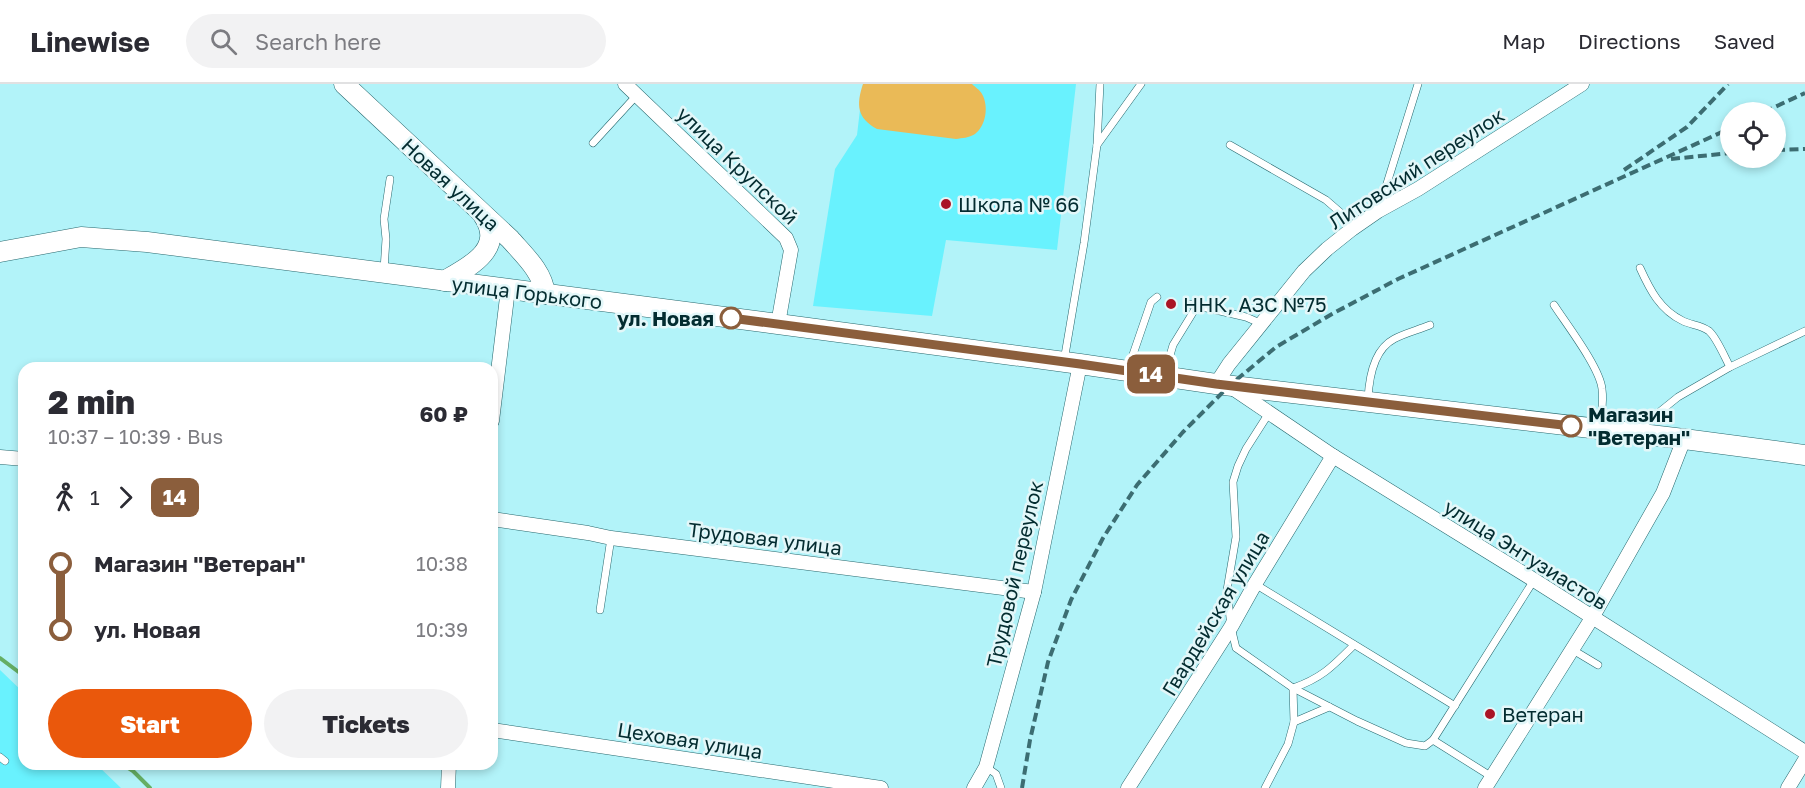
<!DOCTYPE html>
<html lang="en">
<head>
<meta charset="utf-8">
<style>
	body { margin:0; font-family:"Golos Text",sans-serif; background:#f2f2f3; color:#2b2b33; height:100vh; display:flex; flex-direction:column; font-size:22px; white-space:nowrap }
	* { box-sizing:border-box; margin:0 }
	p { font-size:20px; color:#7c7c81 }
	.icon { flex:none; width:33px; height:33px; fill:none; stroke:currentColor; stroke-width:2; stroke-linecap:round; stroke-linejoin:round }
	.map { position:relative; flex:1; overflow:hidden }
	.sheet { position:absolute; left:18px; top:278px; width:480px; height:408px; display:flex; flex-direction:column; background:#fff; border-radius:18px; box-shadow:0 3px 9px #0003 }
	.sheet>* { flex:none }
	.badge { padding:0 12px; border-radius:9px; font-size:21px; line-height:39px }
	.buttons { position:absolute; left:1720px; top:18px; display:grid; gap:12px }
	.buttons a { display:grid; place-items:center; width:66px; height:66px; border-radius:50%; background:#fff; box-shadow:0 3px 9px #0003; font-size:30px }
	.map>.badge { position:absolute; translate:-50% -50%; box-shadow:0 0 0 3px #fff }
	.legs { display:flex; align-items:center; gap:9px; height:66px; padding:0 30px; font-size:20px }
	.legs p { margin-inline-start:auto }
	.headline { display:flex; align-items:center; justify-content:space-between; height:102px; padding:0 30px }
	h1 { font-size:33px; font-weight:800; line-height:45px }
	.button { display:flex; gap:12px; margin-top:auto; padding:12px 30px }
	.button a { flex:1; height:69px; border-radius:36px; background:#ea580c; color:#fff; font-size:24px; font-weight:800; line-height:69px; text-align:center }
	.button a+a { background:#f2f2f3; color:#2b2b33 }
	ul { padding:0 30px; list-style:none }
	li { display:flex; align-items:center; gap:21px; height:66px; font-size:22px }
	li i { display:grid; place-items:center; width:9px; height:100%; margin:0 8px; background:currentColor }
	li i::after { content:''; width:15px; height:15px; margin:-8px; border:4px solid; border-radius:50%; background:#fff }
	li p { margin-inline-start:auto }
	li:first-child i { background:linear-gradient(#0000 50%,currentColor 0) }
	li:last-child i { background:linear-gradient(currentColor 50%,#0000 0) }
	header { display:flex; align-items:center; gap:36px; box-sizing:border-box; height:84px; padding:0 30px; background:#fff; border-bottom:2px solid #e1e1e2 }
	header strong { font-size:28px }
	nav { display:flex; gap:33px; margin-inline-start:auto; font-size:21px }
	.search { width:420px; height:54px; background:#f2f2f3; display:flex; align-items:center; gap:15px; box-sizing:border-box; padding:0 21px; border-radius:33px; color:#7c7c81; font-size:22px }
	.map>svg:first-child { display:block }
</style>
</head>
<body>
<header>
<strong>Linewise</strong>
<div class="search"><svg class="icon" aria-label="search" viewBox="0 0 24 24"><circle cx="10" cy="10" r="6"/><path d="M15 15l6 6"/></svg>Search here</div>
<nav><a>Map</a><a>Directions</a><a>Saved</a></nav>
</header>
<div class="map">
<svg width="1805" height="704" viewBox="0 0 1805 704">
	<rect width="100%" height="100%" fill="#b2f3f9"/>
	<g fill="#69f2fe">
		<polygon points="863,0 1076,0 1057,166 946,156 932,232 813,222 835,85 857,51"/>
		<polygon points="0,586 24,609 24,680 96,680 121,704 0,704"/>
	</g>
	<path fill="#eaba57" d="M863,0H972C975,3 980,6 982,10C989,22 986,42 975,50C969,54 962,54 956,55L877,45C857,34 856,21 863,0Z"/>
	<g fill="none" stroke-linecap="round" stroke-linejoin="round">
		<g stroke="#65ae63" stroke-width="4">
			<polyline points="0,574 24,592"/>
			<polyline points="122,680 133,687 150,704"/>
		</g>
		<g stroke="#27686e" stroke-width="8">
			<g id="lane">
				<polyline points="593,59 637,11"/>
				<polyline points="1097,61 1141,0"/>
				<polyline points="1230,61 1326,116 1341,129 1352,145"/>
				<polyline points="1379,125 1418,0"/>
				<path d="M1640,184C1650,206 1660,226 1683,237C1691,241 1701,241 1709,247C1717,254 1725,274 1730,283"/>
				<polyline points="384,186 386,155 384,135 390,95"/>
				<polyline points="1189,220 1246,233 1262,240"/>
				<path d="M1554,221C1567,241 1600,284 1602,305C1604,318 1601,330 1600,343"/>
				<polyline points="1064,277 1084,159 1097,61 1100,0"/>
				<polyline points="1128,285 1151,218 1157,213"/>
				<polyline points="1165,289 1173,261 1197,222"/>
				<path d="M1368,315C1369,295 1373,266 1394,255C1405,249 1418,246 1430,241"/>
				<polyline points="1269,329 1246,365 1238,382 1233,398 1236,453 1227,506 1231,543 1236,564 1293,604 1357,637 1406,659 1425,662 1433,656"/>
				<polyline points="1637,346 1678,313 1730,283 1805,247"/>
				<polyline points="1255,500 1455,622"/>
				<polyline points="600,526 611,454"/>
				<polyline points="1573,566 1598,581"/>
				<polyline points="1294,638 1329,623"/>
				<polyline points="0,673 5,677"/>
				<polyline points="986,683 996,690 1001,704"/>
				<polyline points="1492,693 1433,656 1534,496"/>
				<path d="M1265,704L1288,660L1294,638L1293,604C1322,594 1333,582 1354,561"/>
			</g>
		</g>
		<g stroke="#27686e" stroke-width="15">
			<g id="street">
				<polyline points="625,0 786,154 791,166 778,240"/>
				<polyline points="1216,300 1229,280 1304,187 1327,165 1352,145 1378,127 1418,105 1582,0"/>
				<polyline points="1231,303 1333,372 1534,496 1805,668"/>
				<polyline points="492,337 508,205"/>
				<polyline points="0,373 24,375"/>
				<polyline points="492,435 588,449 611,454 1034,508"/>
				<polyline points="492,646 881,704"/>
				<polyline points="448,704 449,680"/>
				<polyline points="974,704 986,683 1034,508 1080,280"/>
				<polyline points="1128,704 1231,543 1255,500 1333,372"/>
				<polyline points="1485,704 1592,534 1663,409 1684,355"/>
				<polyline points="1788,704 1805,676"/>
			</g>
		</g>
		<g stroke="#27686e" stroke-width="21">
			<g id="secondary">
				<path d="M344,0L510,155C524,171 543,188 545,210"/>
				<polyline points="0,168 81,153 147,158 778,240 1080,280 1216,300 1684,355 1805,371"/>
				<path d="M444,197C469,183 506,165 483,131"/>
			</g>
		</g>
		<use href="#lane" stroke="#fff" stroke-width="7"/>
		<use href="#street" stroke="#fff" stroke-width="14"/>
		<use href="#secondary" stroke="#fff" stroke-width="20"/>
		<g stroke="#3c6d72" stroke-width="4" stroke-dasharray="9 4.5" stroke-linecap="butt">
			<polyline points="1764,28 1805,9"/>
			<polyline points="1776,66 1805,65"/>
			<polyline points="1671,75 1731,69"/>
			<polyline points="1624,86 1687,43 1728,0"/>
			<polyline points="1022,704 1030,656 1048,578 1071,516 1103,454 1137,401 1183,348 1229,302 1276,263 1332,230 1398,195 1731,44"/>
		</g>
	</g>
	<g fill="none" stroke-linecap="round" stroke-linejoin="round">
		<g stroke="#fff" stroke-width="14">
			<polyline id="line-1" points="731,234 1080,280 1216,300 1571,342"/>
		</g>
		<use href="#line-1" stroke="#8b5e3c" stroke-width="9"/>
	</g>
	<g fill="#aa1425" stroke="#e3f7f9" stroke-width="2">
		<circle cx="946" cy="120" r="6"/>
		<circle cx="1171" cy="220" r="6"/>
		<circle cx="1490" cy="630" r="6"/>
	</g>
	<g fill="#fff" stroke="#8b5e3c" stroke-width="3">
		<circle cx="731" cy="234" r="10"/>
		<circle cx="1571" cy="342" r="10"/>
	</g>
	<g text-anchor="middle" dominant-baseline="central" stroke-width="5" stroke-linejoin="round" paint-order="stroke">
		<g font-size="20" fill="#032c30" stroke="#e3f7f9">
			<text transform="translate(738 81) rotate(44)">улица Крупской</text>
			<text transform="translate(1416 84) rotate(-33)">Литовский переулок</text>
			<text transform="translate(451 100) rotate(43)">Новая улица</text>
			<text transform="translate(527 208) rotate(7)">улица Горького</text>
			<text transform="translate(765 454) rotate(7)">Трудовая улица</text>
			<text transform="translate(1526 470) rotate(32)">улица Энтузиастов</text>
			<text transform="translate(1014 490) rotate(-77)">Трудовой переулок</text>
			<text transform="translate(1215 529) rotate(-59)">Гвардейская улица</text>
			<text transform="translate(690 656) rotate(9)">Цеховая улица</text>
		</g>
		<g font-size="20" fill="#032c30" stroke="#e3f7f9" text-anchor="start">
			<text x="958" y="120">Школа № 66</text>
			<text x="1183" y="220">ННК, АЗС №75</text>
			<text x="1502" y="630">Ветеран</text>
		</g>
		<g font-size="20" font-weight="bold" fill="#032c30" stroke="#e3f7f9" text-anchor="end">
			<text x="714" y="234">ул. Новая</text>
			<text x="1588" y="330" text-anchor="start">Магазин<tspan x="1588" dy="23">"Ветеран"</tspan></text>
		</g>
	</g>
</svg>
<div class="buttons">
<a><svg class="icon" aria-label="locate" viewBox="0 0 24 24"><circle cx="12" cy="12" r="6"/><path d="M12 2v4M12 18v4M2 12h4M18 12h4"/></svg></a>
</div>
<b class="badge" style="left:1151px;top:290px;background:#8b5e3c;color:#fff">14</b>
<section class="sheet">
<div class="headline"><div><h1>2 min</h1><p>10:37 – 10:39 · Bus</p></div><b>60 ₽</b></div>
<div class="legs"><svg class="icon" aria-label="walk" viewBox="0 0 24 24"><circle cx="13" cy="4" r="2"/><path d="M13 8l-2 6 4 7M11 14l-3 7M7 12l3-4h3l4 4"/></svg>1<svg class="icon" aria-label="forward" viewBox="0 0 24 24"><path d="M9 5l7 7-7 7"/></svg><b class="badge" style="background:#8b5e3c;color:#fff">14</b></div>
<ul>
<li><i style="color:#8b5e3c"></i><b>Магазин &quot;Ветеран&quot;</b><p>10:38</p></li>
<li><i style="color:#8b5e3c"></i><b>ул. Новая</b><p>10:39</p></li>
</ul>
<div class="button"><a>Start</a><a>Tickets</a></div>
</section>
</div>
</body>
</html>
